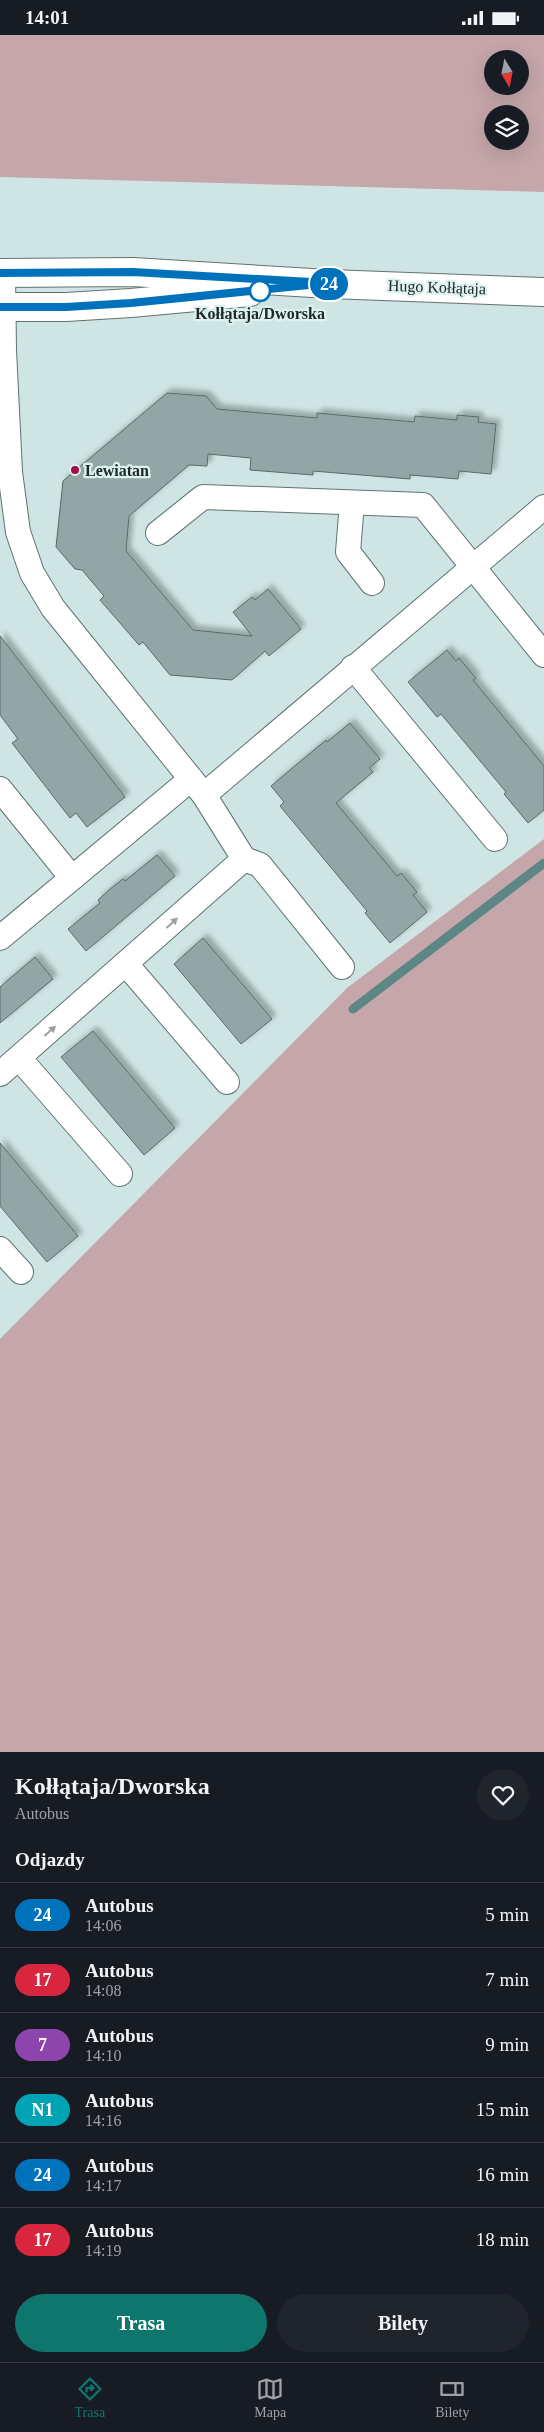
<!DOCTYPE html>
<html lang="pl">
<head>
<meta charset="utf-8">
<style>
	body { margin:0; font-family:"Times New Roman",serif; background:#20242c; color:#f1f3f6; height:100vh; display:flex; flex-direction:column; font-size:19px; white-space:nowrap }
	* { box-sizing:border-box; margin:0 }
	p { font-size:16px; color:#9ea1a6 }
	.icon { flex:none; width:28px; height:28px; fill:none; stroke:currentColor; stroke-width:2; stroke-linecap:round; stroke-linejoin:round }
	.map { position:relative; height:1717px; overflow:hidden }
	.side { display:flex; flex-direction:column; background:#171b24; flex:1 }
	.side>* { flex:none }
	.badge { padding:0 10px; border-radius:16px; font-size:18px; line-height:32px }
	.needle { width:32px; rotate:170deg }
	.buttons { position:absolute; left:484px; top:15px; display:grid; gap:10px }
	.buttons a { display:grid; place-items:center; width:45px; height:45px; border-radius:50%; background:#171b24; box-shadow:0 5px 20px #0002; font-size:25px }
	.map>.badge { position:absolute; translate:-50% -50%; box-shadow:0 0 0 2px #fff }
	h2 { padding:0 15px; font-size:19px; line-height:45px }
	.round { display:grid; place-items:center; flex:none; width:52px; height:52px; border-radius:26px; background:#20242c }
	.summary { display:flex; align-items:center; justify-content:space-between; height:85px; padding:0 15px }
	h1 { font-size:24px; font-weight:600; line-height:38px }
	.button { display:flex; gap:10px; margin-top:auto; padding:10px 15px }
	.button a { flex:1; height:58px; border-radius:30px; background:#0f766e; color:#fff; font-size:20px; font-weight:600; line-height:58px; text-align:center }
	.button a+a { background:#20242c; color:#f1f3f6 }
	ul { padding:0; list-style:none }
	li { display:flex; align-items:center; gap:15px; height:65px; padding:0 15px; border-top:1px solid #363941 }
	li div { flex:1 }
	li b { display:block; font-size:19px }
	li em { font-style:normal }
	li .badge { min-width:55px; font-weight:700; text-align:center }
	.status { display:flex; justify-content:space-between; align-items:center; height:35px; padding:0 25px; background:#171b24; direction:ltr }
	.status svg { height:14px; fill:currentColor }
	.menu { display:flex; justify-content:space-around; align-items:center; height:70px; border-top:1px solid #363941; background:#171b24; font-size:14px; color:#9ea1a6 }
	.menu a { display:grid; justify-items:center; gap:2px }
	.menu .current { color:#0f766e }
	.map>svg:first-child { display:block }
</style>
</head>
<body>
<div class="status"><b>14:01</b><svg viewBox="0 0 49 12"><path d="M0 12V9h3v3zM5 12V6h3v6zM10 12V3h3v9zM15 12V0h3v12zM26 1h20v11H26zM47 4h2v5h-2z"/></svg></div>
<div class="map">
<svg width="544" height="1717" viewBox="0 0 544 1717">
	<defs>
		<filter id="shadow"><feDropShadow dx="4.5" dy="-4.5" stdDeviation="2.5" flood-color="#0004"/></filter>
	</defs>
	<rect width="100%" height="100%" fill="#cfe5e4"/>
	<g fill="#c5a6aa" fill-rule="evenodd">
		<path d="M0,0H544V157L0,142ZM492,24H520V51H492ZM492,79H520V106H492Z"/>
		<polygon points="544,804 544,1717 0,1717 0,1304 347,953"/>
	</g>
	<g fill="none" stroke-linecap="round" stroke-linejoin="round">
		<polyline stroke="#5c8784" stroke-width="9" points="353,974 544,828"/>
	</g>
	<g fill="#92a7a5" stroke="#576b6a" filter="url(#shadow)">
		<polygon points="167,358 206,361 217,374 317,383 317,378 414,387 415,381 457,385 457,380 479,382 478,387 496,389 491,439 459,436 458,444 410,440 410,444 313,436 313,440 250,435 251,423 208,419 207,431 189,430 129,481 126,516 193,595 252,601 233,577 252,562 255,565 268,554 301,594 269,621 265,616 232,645 170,640 143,607 139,610 100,565 104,561 82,535 75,534 56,512 63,446"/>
		<polygon points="0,601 125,762 87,792 76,778 70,783 12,708 18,704 0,680"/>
		<polygon points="447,615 456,626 459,623 476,643 473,645 544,731 544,775 528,788 504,759 506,757 441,679 437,682 408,647"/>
		<polygon points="350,688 380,724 369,733 373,737 336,768 397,841 401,838 417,857 413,860 427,877 390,908 365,878 367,876 280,771 284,767 271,751 326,705 327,707"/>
		<polygon points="157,820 175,841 86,916 68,894 100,868 98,865 110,854 123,844 125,846"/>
		<polygon points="203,903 272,984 241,1009 174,929"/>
		<polygon points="35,922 53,944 0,988 0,952"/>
		<polygon points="93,996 175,1093 144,1120 61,1022"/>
		<polygon points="0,1108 78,1201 47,1227 0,1171"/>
	</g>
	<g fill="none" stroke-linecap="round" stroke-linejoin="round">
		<g stroke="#5f7372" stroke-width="26">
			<g id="street">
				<polyline points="10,437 18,497 32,538 53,573 204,760 244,824 260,830 342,932"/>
				<polyline points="0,440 10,437 4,315 3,238"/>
				<polyline points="352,468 348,517 372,548"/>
				<polyline points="158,498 203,462 423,470 544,620"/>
				<polyline points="353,632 495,804"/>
				<polyline points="0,754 72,843"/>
				<polyline points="204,760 544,472"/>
				<polyline points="0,903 191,744"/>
				<polyline points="126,929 227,1047"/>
				<polyline points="19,1023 120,1139"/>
				<polyline points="0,1039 244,824"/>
				<polyline points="0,1214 21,1237"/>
			</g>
		</g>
		<g stroke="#5f7372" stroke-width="30">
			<g id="secondary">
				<polyline points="0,238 133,237 329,249 544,257"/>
				<polyline points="0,272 66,272 131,268 250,257"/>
			</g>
		</g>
		<use href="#street" stroke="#fff" stroke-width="24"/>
		<use href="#secondary" stroke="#fff" stroke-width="28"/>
	</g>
	<defs><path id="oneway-solid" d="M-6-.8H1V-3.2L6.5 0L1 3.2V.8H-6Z" transform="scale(1.25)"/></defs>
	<g fill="#9b9f9e">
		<use href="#oneway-solid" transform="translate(172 888) rotate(-42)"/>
		<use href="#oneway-solid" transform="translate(50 996) rotate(-41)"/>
	</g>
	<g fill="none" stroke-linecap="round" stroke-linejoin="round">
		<g stroke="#fff" stroke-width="11">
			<polyline id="line" points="0,238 133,237 329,248 131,268 66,272 0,272"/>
		</g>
		<use href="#line" stroke="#0072bc" stroke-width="8"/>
	</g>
	<circle fill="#fff" stroke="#0072bc" stroke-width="2.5" cx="260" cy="256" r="10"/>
	<circle fill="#a40d46" stroke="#dcf3f1" stroke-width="2" cx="75" cy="435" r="5"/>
	<g text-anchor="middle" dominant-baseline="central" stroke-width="4.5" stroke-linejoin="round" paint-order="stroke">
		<g font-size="16" fill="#202928" stroke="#dcf3f1">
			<text transform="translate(437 252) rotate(2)">Hugo Kołłątaja</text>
		</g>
		<g font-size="16" font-weight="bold" fill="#202928" stroke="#dcf3f1">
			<text x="260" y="278">Kołłątaja/Dworska</text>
		</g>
		<g font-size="16" font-weight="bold" fill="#202928" stroke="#dcf3f1" text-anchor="start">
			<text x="85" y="435">Lewiatan</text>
		</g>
	</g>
</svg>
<div class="buttons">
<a><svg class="needle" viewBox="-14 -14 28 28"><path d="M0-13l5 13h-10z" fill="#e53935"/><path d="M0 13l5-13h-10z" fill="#9ea1a6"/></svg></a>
<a><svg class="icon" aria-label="layers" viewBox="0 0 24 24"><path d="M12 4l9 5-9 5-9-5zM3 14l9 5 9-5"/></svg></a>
</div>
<b class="badge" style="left:329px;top:249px;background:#0072bc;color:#fff">24</b>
</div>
<section class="side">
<div class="summary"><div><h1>Kołłątaja/Dworska</h1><p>Autobus</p></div><a class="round"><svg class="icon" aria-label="heart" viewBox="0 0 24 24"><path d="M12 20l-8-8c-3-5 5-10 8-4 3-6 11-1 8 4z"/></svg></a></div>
<h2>Odjazdy</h2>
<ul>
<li><span class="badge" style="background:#0072bc;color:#fff">24</span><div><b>Autobus</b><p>14:06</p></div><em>5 min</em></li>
<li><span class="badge" style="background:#d7263d;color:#fff">17</span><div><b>Autobus</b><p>14:08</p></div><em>7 min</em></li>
<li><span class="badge" style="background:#8e44ad;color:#fff">7</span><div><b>Autobus</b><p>14:10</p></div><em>9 min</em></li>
<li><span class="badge" style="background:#00a3b4;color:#fff">N1</span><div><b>Autobus</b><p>14:16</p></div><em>15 min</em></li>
<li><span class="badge" style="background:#0072bc;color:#fff">24</span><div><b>Autobus</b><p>14:17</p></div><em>16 min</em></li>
<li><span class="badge" style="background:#d7263d;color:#fff">17</span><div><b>Autobus</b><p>14:19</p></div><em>18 min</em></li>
</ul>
<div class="button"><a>Trasa</a><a>Bilety</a></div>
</section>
<nav class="menu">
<a class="current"><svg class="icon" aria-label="directions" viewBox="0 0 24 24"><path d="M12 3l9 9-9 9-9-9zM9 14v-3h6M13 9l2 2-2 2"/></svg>Trasa</a>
<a><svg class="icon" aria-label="map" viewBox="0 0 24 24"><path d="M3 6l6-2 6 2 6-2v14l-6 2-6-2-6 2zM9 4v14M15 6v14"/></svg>Mapa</a>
<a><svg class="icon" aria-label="tickets" viewBox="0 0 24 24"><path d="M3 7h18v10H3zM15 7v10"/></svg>Bilety</a>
</nav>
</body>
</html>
